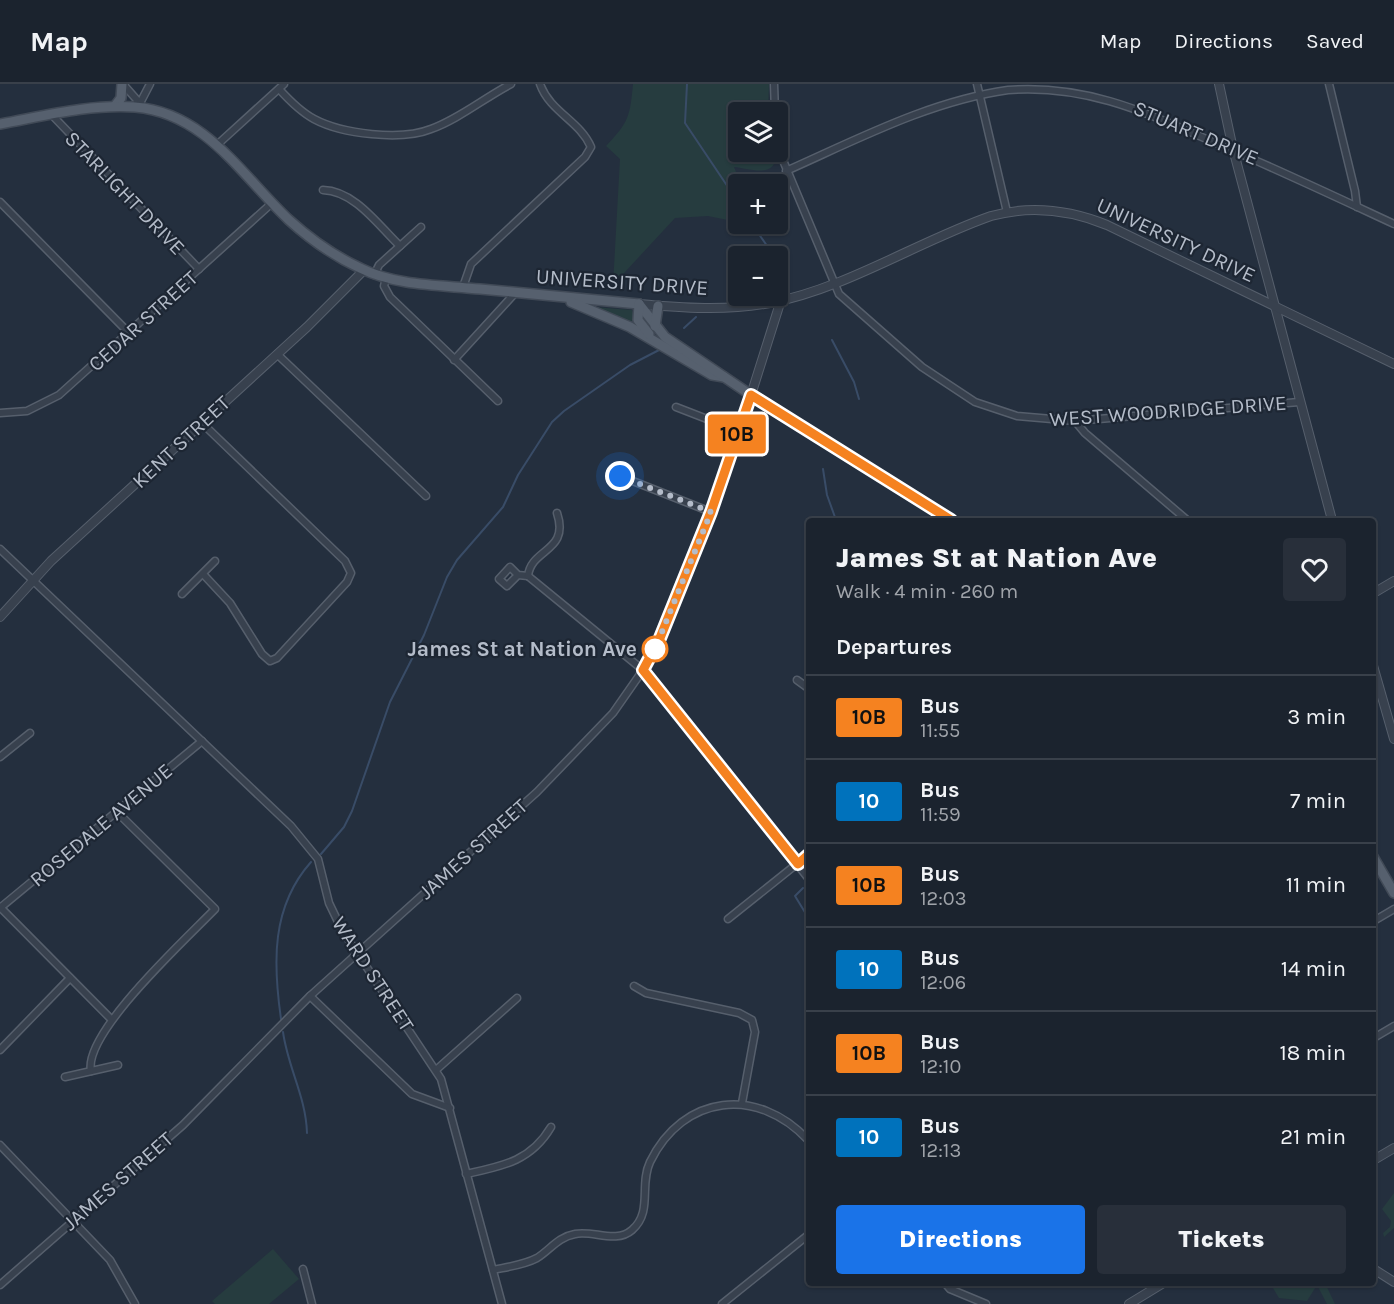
<!DOCTYPE html>
<html lang="en">
<head>
<meta charset="utf-8">
<style>
	body { margin:0; font-family:Karla,sans-serif; background:#282f3a; color:#f1f3f6; height:100vh; display:flex; flex-direction:column; font-size:22px; white-space:nowrap }
	* { box-sizing:border-box; margin:0 }
	p { font-size:20px; color:#a0a4aa }
	.icon { flex:none; width:33px; height:33px; fill:none; stroke:currentColor; stroke-width:2; stroke-linecap:round; stroke-linejoin:round }
	.map { position:relative; flex:1; overflow:hidden }
	.panel { position:absolute; left:806px; top:434px; width:570px; height:768px; display:flex; flex-direction:column; background:#1b232e; border-radius:6px; box-shadow:0 2px 4px #0004,0 0 0 2px #39404a }
	.panel>* { flex:none }
	.badge { padding:0 12px; border-radius:4px; font-size:21px; line-height:39px }
	.controls { position:absolute; left:728px; top:18px; display:grid; gap:12px }
	.controls a { display:grid; place-items:center; width:60px; height:60px; border-radius:6px; background:#1b232e; box-shadow:0 2px 4px #0004,0 0 0 2px #39404a; font-size:30px }
	.you { position:absolute; width:30px; height:30px; margin:-15px; border:4px solid #fff; border-radius:50%; background:#1a73e8; box-shadow:0 0 0 9px #1a73e833 }
	.map>.badge { position:absolute; translate:-50% -50%; box-shadow:0 0 0 3px #fff }
	h2 { padding:0 30px; font-size:22px; line-height:54px }
	.round { display:grid; place-items:center; flex:none; width:63px; height:63px; border-radius:6px; background:#282f3a }
	.headline { display:flex; align-items:center; justify-content:space-between; height:102px; padding:0 30px }
	h1 { font-size:28px; font-weight:800; line-height:45px }
	.cta { display:flex; gap:12px; margin-top:auto; padding:12px 30px }
	.cta a { flex:1; height:69px; border-radius:6px; background:#1a73e8; color:#fff; font-size:24px; font-weight:800; line-height:69px; text-align:center }
	.cta a+a { background:#282f3a; color:#f1f3f6 }
	ul { padding:0; list-style:none }
	li { display:flex; align-items:center; gap:18px; height:84px; padding:0 30px; border-top:2px solid #39404a }
	li div { flex:1 }
	li b { display:block; font-size:22px }
	li em { font-style:normal }
	li .badge { min-width:66px; font-weight:700; text-align:center }
	header { display:flex; align-items:center; gap:36px; box-sizing:border-box; height:84px; padding:0 30px; background:#1b232e; border-bottom:2px solid #39404a }
	header strong { font-size:28px }
	nav { display:flex; gap:33px; margin-inline-start:auto; font-size:21px }
	.map>svg:first-child { display:block }
</style>
</head>
<body>
<header>
<strong>Map</strong>
<nav><a>Map</a><a>Directions</a><a>Saved</a></nav>
</header>
<div class="map">
<svg width="1394" height="1220" viewBox="0 0 1394 1220">
	<rect width="100%" height="100%" fill="#242f3e"/>
	<g fill="#263c3f">
		<path d="M633,0H769L768,28H738V68H772L775,78C769,93 747,84 734,83L741,100H738V138L708,132L675,134L613,201L620,75L606,62C629,38 630,32 633,0Z"/>
		<polygon points="593,223 632,226 638,244"/>
		<polygon points="1394,1109 1394,1144 1384,1153 1383,1149 1390,1143 1391,1137 1382,1125"/>
		<polygon points="273,1165 299,1195 269,1220 215,1220 212,1217"/>
		<polygon points="1270,1199 1325,1199 1335,1220 1327,1220 1317,1201 1307,1217 1279,1214"/>
	</g>
	<g fill="none" stroke-linecap="round" stroke-linejoin="round">
		<g stroke="#394c67" stroke-width="2">
			<polyline points="687,0 685,39 738,118"/>
			<polyline points="752,140 774,172"/>
			<polyline points="777,177 783,187 783,205"/>
			<polyline points="777,196 781,190"/>
			<polyline points="684,244 696,233"/>
			<polyline points="832,256 854,298 859,315"/>
			<polyline points="823,385 827,411 836,436"/>
			<polyline points="321,770 344,743 352,727 390,618 424,551 447,493 457,476 503,423 518,391 552,338 564,327 630,281 661,265"/>
			<polyline points="803,804 795,812 806,830 808,876"/>
			<path d="M281,935C273,879 271,823 311,778"/>
			<path d="M283,948C288,984 306,1013 307,1049"/>
		</g>
		<g stroke="#565f6c" stroke-width="9">
			<g id="minor">
				<polyline points="123,0 137,16 138,24"/>
				<polyline points="774,0 775,28"/>
				<polyline points="977,0 1007,128"/>
				<polyline points="1329,0 1355,107 1357,123"/>
				<path d="M279,5C289,16 301,28 314,35C342,50 401,57 431,45C459,35 484,14 511,0"/>
				<polyline points="138,23 150,0"/>
				<polyline points="52,31 199,185"/>
				<polyline points="218,60 284,0"/>
				<polyline points="777,62 839,210 922,283 975,318 1017,332 1075,337 1299,318"/>
				<path d="M786,87C858,55 930,17 1008,6C1089,0 1149,30 1220,61C1279,86 1336,113 1394,140"/>
				<path d="M323,106C355,107 378,141 400,162"/>
				<polyline points="0,118 130,250"/>
				<polyline points="374,191 379,181 421,143"/>
				<polyline points="386,194 384,202 390,213 498,317"/>
				<path d="M463,203L471,180L585,73L591,63C580,37 550,28 540,0"/>
				<polyline points="277,270 426,412"/>
				<polyline points="454,276 516,208"/>
				<polyline points="676,323 738,347"/>
				<polyline points="0,329 27,327 59,311 272,119"/>
				<polyline points="1075,337 1085,349 1187,436"/>
				<polyline points="202,339 345,477 351,489 347,498 277,574 270,577 262,570 230,519 203,490"/>
				<polyline points="620,392 711,428"/>
				<polyline points="0,465 291,742 318,775 329,819 342,846 441,995 502,1220"/>
				<polyline points="518,491 507,502 499,495 510,483 518,491 528,492"/>
				<polyline points="528,492 643,586 808,794"/>
				<path d="M528,492C531,464 570,468 557,429"/>
				<polyline points="182,510 215,477"/>
				<polyline points="797,596 808,604"/>
				<polyline points="0,673 30,649"/>
				<polyline points="0,823 111,935"/>
				<polyline points="0,824 202,657"/>
				<polyline points="728,835 808,771"/>
				<polyline points="1372,838 1394,825"/>
				<polyline points="634,902 646,909 739,929 752,936 755,948 742,1019"/>
				<polyline points="310,912 412,1010 450,1024"/>
				<polyline points="1372,955 1394,942"/>
				<polyline points="0,966 70,894"/>
				<polyline points="436,986 517,914"/>
				<path d="M91,987C83,949 187,854 215,825L117,728"/>
				<polyline points="65,993 118,981"/>
				<polyline points="0,1061 110,1176 135,1220"/>
				<path d="M466,1090C503,1082 531,1077 551,1043"/>
				<polyline points="303,1185 312,1220"/>
				<path d="M493,1186C507,1183 524,1181 537,1174C550,1166 558,1153 575,1150C593,1146 616,1160 632,1146C653,1128 639,1101 650,1078C683,1010 758,1002 808,1056"/>
				<polyline points="944,1198 950,1205 986,1220"/>
				<polyline points="0,1201 183,1041 310,912 537,708 613,629 650,576 660,554 711,428 751,311"/>
				<polyline points="722,1220 808,1151"/>
			</g>
		</g>
		<g stroke="#565f6c" stroke-width="10">
			<g id="tertiary">
				<polyline points="1219,0 1233,65 1332,436"/>
				<path d="M639,220C682,224 727,227 770,219C845,205 919,157 991,132C1031,121 1070,126 1107,141L1394,280"/>
				<polyline points="751,311 781,216"/>
				<polyline points="1372,510 1394,497"/>
				<polyline points="0,533 51,477 307,243 364,186"/>
				<polyline points="1372,578 1394,655"/>
				<polyline points="1372,1077 1394,1064"/>
				<polyline points="1372,1184 1394,1198"/>
				<polyline points="1129,1220 1165,1198"/>
			</g>
		</g>
		<g stroke="#414a57" stroke-width="12">
			<g id="primary">
				<polyline points="115,22 121,14 122,0"/>
				<path d="M0,40C44,32 89,20 135,23C206,29 242,92 289,136C310,155 334,172 360,184C396,202 440,201 480,205C533,210 586,215 639,220"/>
				<polyline points="571,218 630,243 712,291 724,293"/>
				<polyline points="639,220 665,253 751,311 951,436"/>
				<polyline points="639,220 638,236 649,250"/>
				<polyline points="655,242 658,222"/>
				<polyline points="1372,771 1394,809"/>
			</g>
		</g>
		<use href="#minor" stroke="#38414e" stroke-width="6"/>
		<use href="#tertiary" stroke="#38414e" stroke-width="8"/>
		<use href="#primary" stroke="#56606e" stroke-width="9"/>
	</g>
	<g fill="none" stroke-linecap="round" stroke-linejoin="round">
		<g stroke="#fff" stroke-width="14">
			<polyline id="line" points="808,771 798,780 643,586 660,554 711,428 751,311 951,436"/>
		</g>
		<use href="#line" stroke="#f58220" stroke-width="9"/>
		<polyline stroke="#b4bcc9" stroke-width="6" stroke-dasharray="0 10.8" points="620,392 711,428 655,565"/>
	</g>
	<circle fill="#fff" stroke="#f58220" stroke-width="3" cx="655" cy="565" r="12"/>
	<g text-anchor="middle" dominant-baseline="central" stroke-width="4.5" stroke-linejoin="round" paint-order="stroke">
		<g font-size="21" fill="#b4bcc9" stroke="#1d2633">
			<text transform="translate(1196 49) rotate(23)">STUART DRIVE</text>
			<text transform="translate(125 109) rotate(46)">STARLIGHT DRIVE</text>
			<text transform="translate(1176 156) rotate(25)">UNIVERSITY DRIVE</text>
			<text transform="translate(622 198) rotate(4)">UNIVERSITY DRIVE</text>
			<text transform="translate(143 237) rotate(-42)">CEDAR STREET</text>
			<text transform="translate(1168 327) rotate(-4)">WEST WOODRIDGE DRIVE</text>
			<text transform="translate(181 358) rotate(-43)">KENT STREET</text>
			<text transform="translate(101 741) rotate(-40)">ROSEDALE AVENUE</text>
			<text transform="translate(473 765) rotate(-42)">JAMES STREET</text>
			<text transform="translate(373 890) rotate(57)">WARD STREET</text>
			<text transform="translate(118 1097) rotate(-41)">JAMES STREET</text>
		</g>
		<g font-size="21" font-weight="bold" fill="#b4bcc9" stroke="#1d2633" text-anchor="end">
			<text x="637" y="565">James St at Nation Ave</text>
		</g>
	</g>
</svg>
<div class="controls">
<a><svg class="icon" aria-label="layers" viewBox="0 0 24 24"><path d="M12 4l9 5-9 5-9-5zM3 14l9 5 9-5"/></svg></a>
<a>+</a>
<a>−</a>
</div>
<div class="you" style="left:620px;top:392px"></div>
<b class="badge" style="left:737px;top:350px;background:#f58220;color:#111">10B</b>
<section class="panel">
<div class="headline"><div><h1>James St at Nation Ave</h1><p>Walk · 4 min · 260 m</p></div><a class="round"><svg class="icon" aria-label="heart" viewBox="0 0 24 24"><path d="M12 20l-8-8c-3-5 5-10 8-4 3-6 11-1 8 4z"/></svg></a></div>
<h2>Departures</h2>
<ul>
<li><span class="badge" style="background:#f58220;color:#111">10B</span><div><b>Bus</b><p>11:55</p></div><em>3 min</em></li>
<li><span class="badge" style="background:#0072bc;color:#fff">10</span><div><b>Bus</b><p>11:59</p></div><em>7 min</em></li>
<li><span class="badge" style="background:#f58220;color:#111">10B</span><div><b>Bus</b><p>12:03</p></div><em>11 min</em></li>
<li><span class="badge" style="background:#0072bc;color:#fff">10</span><div><b>Bus</b><p>12:06</p></div><em>14 min</em></li>
<li><span class="badge" style="background:#f58220;color:#111">10B</span><div><b>Bus</b><p>12:10</p></div><em>18 min</em></li>
<li><span class="badge" style="background:#0072bc;color:#fff">10</span><div><b>Bus</b><p>12:13</p></div><em>21 min</em></li>
</ul>
<div class="cta"><a>Directions</a><a>Tickets</a></div>
</section>
</div>
</body>
</html>
